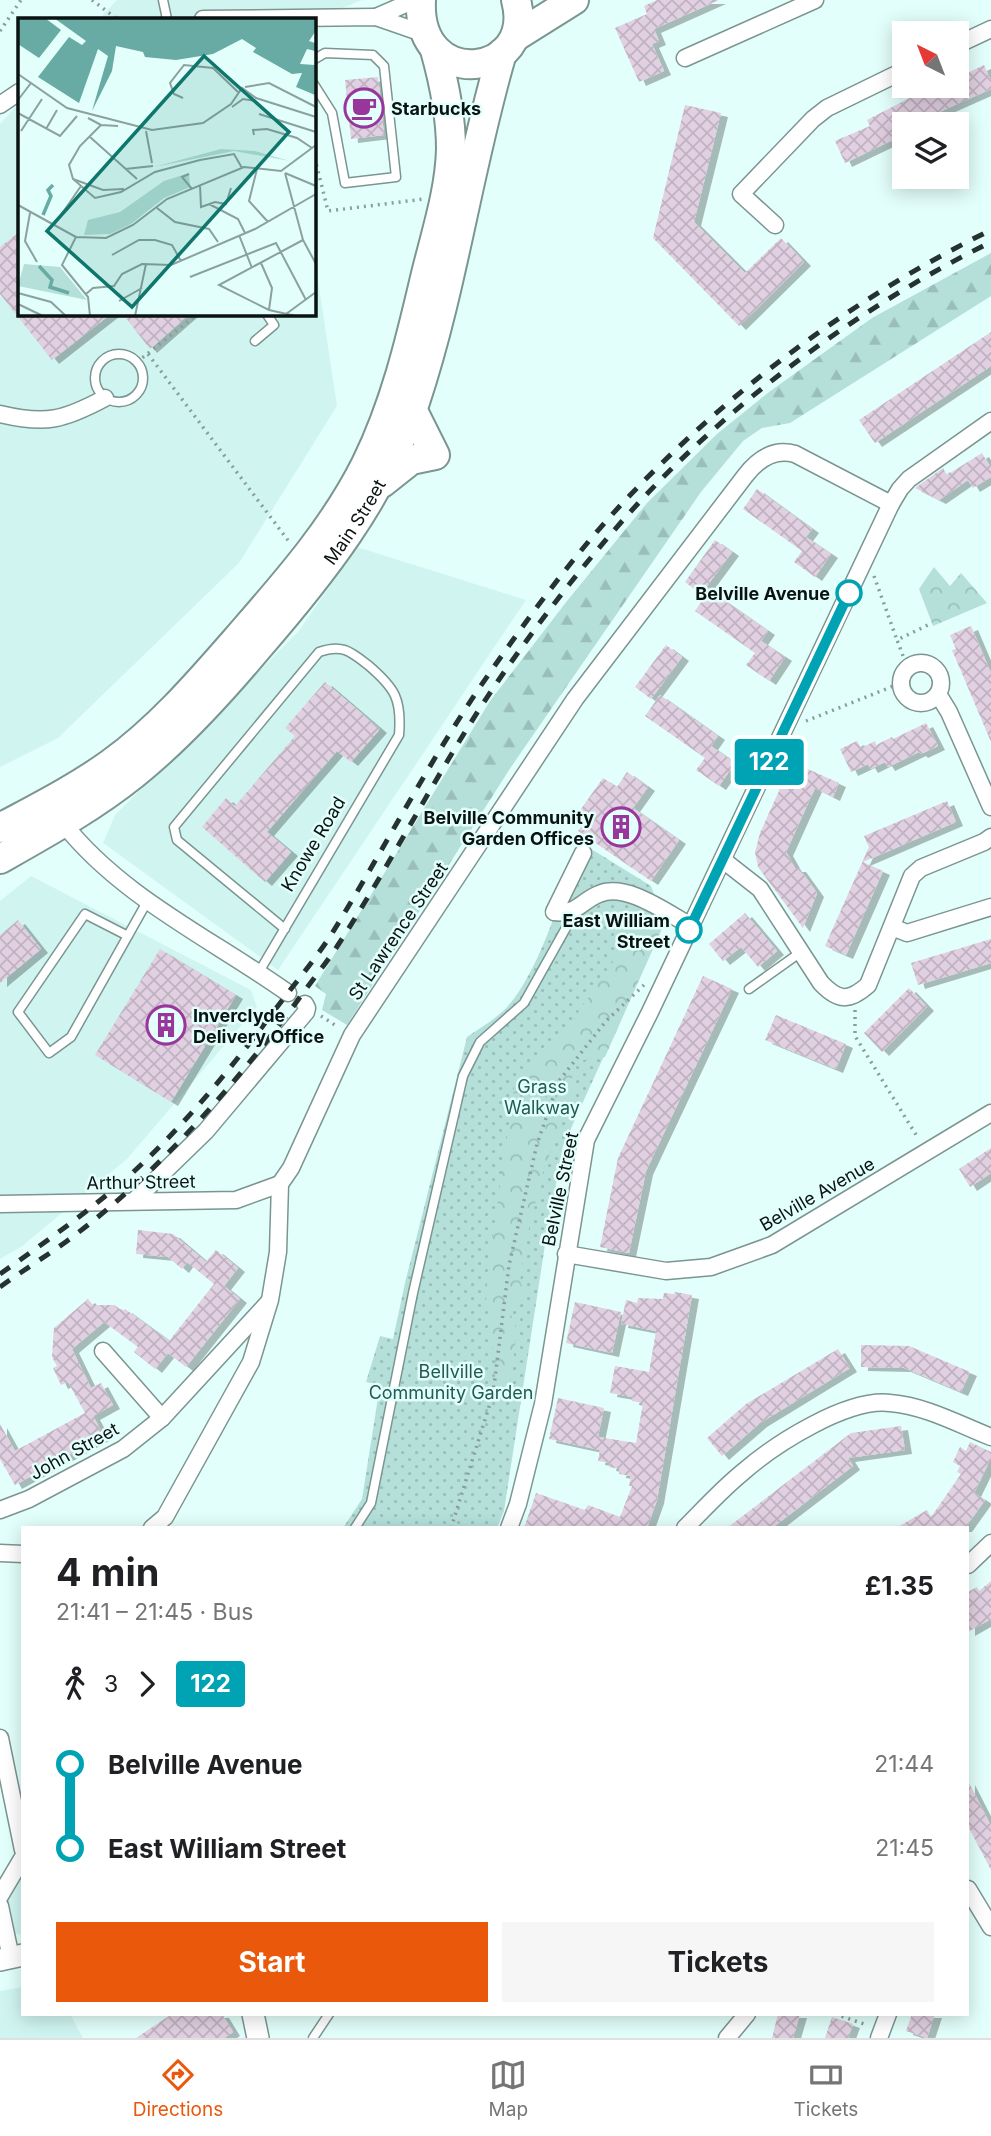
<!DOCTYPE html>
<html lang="en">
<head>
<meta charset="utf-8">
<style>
	body { margin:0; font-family:Inter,sans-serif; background:#f6f6f6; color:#202124; height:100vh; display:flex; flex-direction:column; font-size:26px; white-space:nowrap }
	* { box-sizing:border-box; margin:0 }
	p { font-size:23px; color:#757577 }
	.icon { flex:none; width:38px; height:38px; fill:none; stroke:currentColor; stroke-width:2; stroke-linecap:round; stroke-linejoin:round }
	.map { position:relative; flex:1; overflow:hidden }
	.side { position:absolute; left:21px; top:1526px; width:948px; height:490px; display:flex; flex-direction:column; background:#fff; border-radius:0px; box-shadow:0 4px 18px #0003 }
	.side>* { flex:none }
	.badge { padding:0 14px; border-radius:5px; font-size:24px; line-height:46px }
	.needle { width:46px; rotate:318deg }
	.fabs { position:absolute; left:892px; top:21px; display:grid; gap:14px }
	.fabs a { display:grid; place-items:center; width:77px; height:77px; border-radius:0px; background:#fff; box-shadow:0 4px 18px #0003; font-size:35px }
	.map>.badge { position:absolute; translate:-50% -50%; box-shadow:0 0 0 4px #fff }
	.legs { display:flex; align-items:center; gap:10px; height:77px; padding:0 35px; font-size:23px }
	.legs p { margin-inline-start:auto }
	.head { display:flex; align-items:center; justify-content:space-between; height:119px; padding:0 35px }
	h1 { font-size:38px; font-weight:700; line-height:52px }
	.button { display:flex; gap:14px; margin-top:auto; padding:14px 35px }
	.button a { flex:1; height:80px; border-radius:0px; background:#ea580c; color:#fff; font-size:28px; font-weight:700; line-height:80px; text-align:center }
	.button a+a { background:#f6f6f6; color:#202124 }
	ul { padding:0 35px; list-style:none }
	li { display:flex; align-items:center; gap:24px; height:84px; font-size:26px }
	li i { display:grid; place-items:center; width:10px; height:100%; margin:0 9px; background:currentColor }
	li i::after { content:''; width:18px; height:18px; margin:-9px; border:5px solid; border-radius:50%; background:#fff }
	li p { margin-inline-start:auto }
	li:first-child i { background:linear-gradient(#0000 50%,currentColor 0) }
	li:last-child i { background:linear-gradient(currentColor 50%,#0000 0) }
	.menu { display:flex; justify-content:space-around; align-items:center; height:98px; border-top:2px solid #e0e0e0; background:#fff; font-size:19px; color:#757577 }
	.menu a { display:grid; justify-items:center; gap:4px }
	.menu .active { color:#ea580c }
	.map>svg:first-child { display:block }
</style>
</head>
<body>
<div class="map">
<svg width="991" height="2038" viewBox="0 0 991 2038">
	<defs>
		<pattern id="grass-dots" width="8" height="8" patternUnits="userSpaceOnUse" patternTransform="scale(1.75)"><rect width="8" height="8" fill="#b5e0da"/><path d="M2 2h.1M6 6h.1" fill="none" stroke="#9abfba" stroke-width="1.8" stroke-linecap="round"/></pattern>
		<pattern id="forest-firs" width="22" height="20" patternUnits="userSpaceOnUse" patternTransform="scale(1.75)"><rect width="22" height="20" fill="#b5e0da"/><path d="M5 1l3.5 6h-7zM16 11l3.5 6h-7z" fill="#9abfba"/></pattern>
		<pattern id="park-crowns" width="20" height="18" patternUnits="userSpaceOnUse" patternTransform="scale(1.75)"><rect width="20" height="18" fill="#b5e0da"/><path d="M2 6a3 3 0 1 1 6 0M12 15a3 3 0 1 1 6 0" fill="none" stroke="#9abfba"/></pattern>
		<pattern id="building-cross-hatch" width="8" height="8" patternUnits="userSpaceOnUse" patternTransform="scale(1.75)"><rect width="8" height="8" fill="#e1d0e1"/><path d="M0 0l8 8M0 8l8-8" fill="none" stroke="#c0b2c0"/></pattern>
		<filter id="shadow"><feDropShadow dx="7" dy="4" stdDeviation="0" flood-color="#0004"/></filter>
	</defs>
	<rect width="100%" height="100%" fill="#e3fffb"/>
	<g fill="#d0f5f0">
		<polygon points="117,0 362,0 313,20 99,19"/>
		<polygon points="19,103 19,313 313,313 313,272 318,280 337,406 239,563 58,738 0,767 0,124"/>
		<polygon points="357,547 526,600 278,970 103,843 115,815 298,632"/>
		<polygon points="31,876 251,990 257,1007 127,1159 21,1247 0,1259 0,901"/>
		<polygon points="23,1871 23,1935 14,1933 7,1899"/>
		<polygon points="23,1987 23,2014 70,2014 83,2038 0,2038 0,1991"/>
	</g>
	<path fill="url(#grass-dots)" d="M580,842L651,886L664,924L563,1146L547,1232L504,1511L497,1528H343L362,1499L380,1385L366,1382L380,1336L393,1339L405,1283L467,1037C478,1029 491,1022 502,1012C537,981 564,888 580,842Z"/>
	<polygon fill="url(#forest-firs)" points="991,253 991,296 790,423 762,428 743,441 701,492 511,767 347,1025 322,1010 326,994 315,986 490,701 567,601 647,503 717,434 769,392 872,318"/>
	<g fill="url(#park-crowns)">
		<polygon points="934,567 950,586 961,573 987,603 933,626 919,589"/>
		<polygon points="647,909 662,918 664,924 605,1057 581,1061 572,1069 572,1096 544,1169 526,1240 520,1281 524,1292 510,1312 517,1331 509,1392 498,1390 485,1290 515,1082 533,1061 573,1020 625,944 636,919"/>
	</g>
	<g fill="url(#building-cross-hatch)" filter="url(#shadow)">
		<polygon points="657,0 719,0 654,29 659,41 652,44 664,71 639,82 615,28 647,14 644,6"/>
		<polygon points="984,65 991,81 991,89 928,117 932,124 897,124 903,135 845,163 835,141 870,126 867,120 923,91 921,86 962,86 959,77"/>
		<polygon points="378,77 384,135 351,139 345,80"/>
		<polygon points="685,105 721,113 694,222 745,273 781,238 804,262 739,326 653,238"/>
		<polygon points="19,232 19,313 112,313 52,360 0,294 0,247"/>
		<polygon points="122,313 191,313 150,349"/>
		<polygon points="991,332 991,366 875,443 859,420"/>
		<polygon points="982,453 991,468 991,477 973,488 968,480 939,500 915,488 943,468 947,475"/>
		<polygon points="757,489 812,529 806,537 831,554 815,577 794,562 802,551 743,509"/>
		<polygon points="715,540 732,552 701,594 685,582"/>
		<polygon points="709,590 768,631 761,641 785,657 769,681 746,665 755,653 695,611"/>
		<polygon points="971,626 991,673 991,742 952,650 956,649 950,635"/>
		<polygon points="666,645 682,657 651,699 635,687"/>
		<polygon points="325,682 380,729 351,762 337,751 267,832 291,852 265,882 202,827 226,798 235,806 295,736 285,728"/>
		<polygon points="660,695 718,736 711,746 735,763 719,786 696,770 705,758 645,716"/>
		<polygon points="926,723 938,746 921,754 919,752 888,767 885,762 871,769 868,764 851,772 840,749 857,741 861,748 875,741 876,745 892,737 893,739"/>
		<polygon points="792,762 839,783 833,797 815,788 786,852 795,868 799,868 817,893 803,928 758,867 755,852 760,833"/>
		<polygon points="627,772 648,787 633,808 679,840 651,881 578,831 585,822 576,816 603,778 617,787"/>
		<polygon points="947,801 956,822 863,862 883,871 846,955 825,946 869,847 864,836"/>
		<polygon points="745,913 777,951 758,967 741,947 723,961 709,944"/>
		<polygon points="18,920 41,949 0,983 0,935"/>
		<polygon points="991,939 991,963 918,985 911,963"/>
		<polygon points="160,949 236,995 171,1102 95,1055"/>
		<polygon points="703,976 732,989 646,1171 629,1253 600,1247 618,1158"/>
		<polygon points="909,988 927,1007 882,1052 864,1033"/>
		<polygon points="776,1015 846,1044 836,1069 765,1040"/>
		<polygon points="991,1148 991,1173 970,1187 959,1169"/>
		<polygon points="138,1230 173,1234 206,1262 216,1250 238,1268 224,1286 240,1299 186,1367 168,1353 155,1369 134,1352 138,1347 104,1322 72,1349 91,1388 101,1383 113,1405 93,1416 104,1436 15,1485 0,1459 0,1424 15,1451 85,1413 68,1382 61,1385 53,1368 57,1366 52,1357 54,1328 88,1299 93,1305 114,1305 123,1311 125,1309 169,1341 214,1284 187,1262 182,1269 168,1257 136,1254"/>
		<polygon points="675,1292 692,1295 657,1500 647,1528 524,1528 536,1493 585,1510 588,1505 620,1517 632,1486 629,1486 631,1476 619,1474 620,1469 609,1467 610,1463 598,1461 600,1450 549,1439 558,1398 604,1408 598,1437 636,1443 643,1403 632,1401 633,1397 610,1393 615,1366 649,1372 656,1331 621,1324 626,1300 637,1303 638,1298 663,1299 664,1293 674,1294"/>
		<polygon points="575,1302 621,1312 612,1353 566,1343"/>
		<polygon points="861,1345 909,1346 970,1372 961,1392 904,1368 861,1367"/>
		<polygon points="838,1349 850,1368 760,1423 722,1456 707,1438 746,1404"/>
		<polygon points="901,1426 905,1450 848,1458 853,1466 772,1528 727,1528 851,1433"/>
		<polygon points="970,1442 991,1452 991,1458 974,1493 985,1500 965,1528 896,1528 927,1510 931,1517 961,1474 957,1472 960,1466 953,1462 960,1447 966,1451"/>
		<polygon points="991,1581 991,1619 968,1632 968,1592 977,1587 979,1591"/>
		<polygon points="968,1781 991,1826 991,1870 968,1826"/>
		<polygon points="172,2014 222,2014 233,2032 224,2038 136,2038"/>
		<polygon points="778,2014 800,2014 793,2038 772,2038"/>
		<polygon points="912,2014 935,2014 927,2038 906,2031"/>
		<polygon points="832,2017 853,2024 848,2038 825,2038"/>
	</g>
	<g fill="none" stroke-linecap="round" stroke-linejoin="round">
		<g stroke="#7b9591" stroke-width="11">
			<g id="lane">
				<polyline points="163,0 167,19"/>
				<polyline points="313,60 325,53 373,55 384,66 396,177 345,183 332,113 313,83"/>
				<polyline points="255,341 274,325 266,313"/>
				<circle cx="119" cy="378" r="24"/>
				<polyline points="128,936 85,914 18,1012 49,1053 71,1037 148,900"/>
				<path d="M259,972L399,735C402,699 395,688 368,665C350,651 342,644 319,652L174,827L177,840L285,929"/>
				<polyline points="749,989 801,952"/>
				<polyline points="355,1528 371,1503 413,1293 463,1076 480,1042 524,1003 576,910"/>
				<polyline points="313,2038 329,2014"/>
			</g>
		</g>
		<g stroke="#7b9591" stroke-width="19">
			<g id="street">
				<polyline points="376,17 415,0"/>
				<polyline points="203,19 376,17 425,34"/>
				<polyline points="957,45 991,29"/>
				<polyline points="685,58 815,0"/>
				<polyline points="0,105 19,92"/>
				<polyline points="775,225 741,194 813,119 827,108 905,70"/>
				<path d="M0,414C46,425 64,420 105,398"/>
				<circle cx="921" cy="683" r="20"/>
				<polyline points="938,694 949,712 991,807"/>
				<path d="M63,823C121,897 212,939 288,993"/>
				<path d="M583,853L554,912C577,915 581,901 599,894C626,882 667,913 691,926"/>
				<path d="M723,860L760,889L821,983C838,1001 849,1002 868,985L912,876L921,868L984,842L991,837"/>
				<polyline points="892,927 907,933 991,907"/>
				<polyline points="134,1201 206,1131 306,1012 307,1008 305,1004"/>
				<polyline points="0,1204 236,1200 280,1184"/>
				<polyline points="566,1254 666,1271 711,1267 772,1245 991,1113"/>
				<polyline points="103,1351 162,1418"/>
				<polyline points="0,1510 29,1499 123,1449 162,1418 268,1303"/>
				<path d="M152,1528L165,1517L251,1362L270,1300L278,1252L280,1184L291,1168L352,1035L575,699L745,476C758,459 774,448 795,454L891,504"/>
				<polyline points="509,1528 518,1504 543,1404 586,1140 650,1012 891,504 900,489 909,479 991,421"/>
				<path d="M685,1528C704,1509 722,1489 743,1472C775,1444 847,1398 890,1403C926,1406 958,1424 991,1437"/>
				<polyline points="0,1553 23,1554"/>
				<polyline points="968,1565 991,1543"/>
				<polyline points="0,1738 23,1850"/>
				<polyline points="968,1889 991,1927"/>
				<polyline points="0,1896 23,1857"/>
				<polyline points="0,1906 11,1958"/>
				<polyline points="727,2038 747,2014"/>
				<polyline points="879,2038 888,2014"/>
			</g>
		</g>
		<g stroke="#7b9591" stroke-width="24">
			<g id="secondary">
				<polyline points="0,1960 23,1955"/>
				<polyline points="253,2014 258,2038"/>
			</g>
		</g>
		<g stroke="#7b9591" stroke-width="32">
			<g id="highway">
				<path d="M421,0C416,93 537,78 516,0"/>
				<polyline points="515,37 574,0"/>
				<polyline points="382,483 411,460 435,455 412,409"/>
				<path d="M0,828C37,808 75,789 110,764C160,728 200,681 241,634C287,581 334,528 366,464C395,405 410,342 425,278C435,236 450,192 451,149C451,114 444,82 435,50"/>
				<path id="s1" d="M0,859C46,833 93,807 134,774C179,738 219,694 256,650C322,574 382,498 415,402C453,288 468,168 502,53"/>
			</g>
		</g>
		<g stroke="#899d9a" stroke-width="3.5" stroke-dasharray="2 5" stroke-linecap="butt">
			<polyline points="92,0 117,19"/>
			<polyline points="0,31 21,0"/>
			<polyline points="313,151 328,211 424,199"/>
			<polyline points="148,354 290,543"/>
			<polyline points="137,362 199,313"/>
			<polyline points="874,576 897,640"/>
			<polyline points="908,669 897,640 932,623"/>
			<polyline points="806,721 901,683"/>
			<polyline points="855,1010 855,1036 918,1138"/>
			<polyline points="321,1016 338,1027"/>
			<polyline points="451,1528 493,1394 509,1265 537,1144 559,1081 606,1021 644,985"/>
			<polyline points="835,2014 867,2025"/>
		</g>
		<use href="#lane" stroke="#fff" stroke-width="8"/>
		<use href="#street" stroke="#fff" stroke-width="16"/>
		<use href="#secondary" stroke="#fff" stroke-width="21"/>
		<use href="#highway" stroke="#fff" stroke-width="28"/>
		<g stroke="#263230" stroke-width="5" stroke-dasharray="12 12" stroke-linecap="butt">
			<path d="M0,1274C44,1243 88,1212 129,1176C183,1127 230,1070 274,1011C293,986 314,961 331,935C385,848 432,755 491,671C535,608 583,543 637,488C739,383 860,294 991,230"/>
			<path d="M0,1287C22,1271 45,1257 67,1241C155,1176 229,1092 295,1004C309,984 325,965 338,945C394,859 440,766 498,681C542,617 591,554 644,497C740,395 865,304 991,242"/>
		</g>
	</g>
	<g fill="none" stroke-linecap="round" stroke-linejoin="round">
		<g stroke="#fff" stroke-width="16">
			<polyline id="line-1" points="689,930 849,593"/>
		</g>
		<use href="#line-1" stroke="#00a3b4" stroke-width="10"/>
	</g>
	<defs>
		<g id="cafe-ring" transform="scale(2.0125)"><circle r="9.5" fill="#e3fffb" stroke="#98369c" stroke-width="1.5"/><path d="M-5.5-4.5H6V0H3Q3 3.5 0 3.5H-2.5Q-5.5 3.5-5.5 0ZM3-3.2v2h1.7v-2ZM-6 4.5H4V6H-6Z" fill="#98369c"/></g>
		<g id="building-ring" transform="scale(2.0125)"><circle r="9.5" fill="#e3fffb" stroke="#98369c" stroke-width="1.5"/><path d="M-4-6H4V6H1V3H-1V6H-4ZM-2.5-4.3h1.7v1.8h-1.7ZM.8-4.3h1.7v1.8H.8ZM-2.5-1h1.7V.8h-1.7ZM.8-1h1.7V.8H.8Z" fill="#98369c"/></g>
	</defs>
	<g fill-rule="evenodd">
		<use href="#cafe-ring" x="364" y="108"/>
		<use href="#building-ring" x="621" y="827"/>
		<use href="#building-ring" x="166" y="1025"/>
	</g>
	<g fill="#fff" stroke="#00a3b4" stroke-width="3.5">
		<circle cx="849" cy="593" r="12"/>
		<circle cx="689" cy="930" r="12"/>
	</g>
	<g text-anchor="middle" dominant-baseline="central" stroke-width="5" stroke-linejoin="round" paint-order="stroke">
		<g font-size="18" font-weight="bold" fill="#0a1312" stroke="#e3fffb" text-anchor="start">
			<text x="391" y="108">Starbucks</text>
			<text x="594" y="817" text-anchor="end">Belville Community<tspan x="594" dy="21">Garden Offices</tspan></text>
			<text x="193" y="1015">Inverclyde<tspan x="193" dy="21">Delivery Office</tspan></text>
		</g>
		<g font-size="18" fill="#0a1312" stroke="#e3fffb">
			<text stroke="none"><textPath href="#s1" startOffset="495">Main Street</textPath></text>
			<text transform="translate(313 844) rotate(-59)">Knowe Road</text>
			<text transform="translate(398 931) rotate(-56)">St Lawrence Street</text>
			<text transform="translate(141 1182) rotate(-1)">Arthur Street</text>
			<text transform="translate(560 1189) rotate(-78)">Belville Street</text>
			<text transform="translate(817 1194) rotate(-30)">Belville Avenue</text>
			<text transform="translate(74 1451) rotate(-29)">John Street</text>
		</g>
		<g font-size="18" font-weight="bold" fill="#0a1312" stroke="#e3fffb" text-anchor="end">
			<text x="830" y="593">Belville Avenue</text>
			<text x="670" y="920">East William<tspan x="670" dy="21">Street</tspan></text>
		</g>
		<g font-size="18" fill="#225b56" stroke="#e3fffb">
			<text x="542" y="1086">Grass<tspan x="542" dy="21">Walkway</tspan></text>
			<text x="451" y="1371">Bellville<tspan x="451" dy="21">Community Garden</tspan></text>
		</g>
	</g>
	<g transform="translate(18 18)">
		<rect width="298" height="298" fill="#e3fffb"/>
		<path d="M171,155L172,169L146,180L113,206L92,216L66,217L70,202L102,194L146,163Z" fill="#b5e0da"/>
		<path d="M203,131L237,133L272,143L216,133L136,149ZM6,246L42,249L69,282L0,268Z" fill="#b5e0da"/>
		<path d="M0,0H27L43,12L21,40L0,26ZM36,0H297V14L291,23L297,25V33L289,31L282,46L297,47V77L278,69L284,55L274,56L235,34L238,30L224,21L195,36L158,42L127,39L125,34L98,28L94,53L74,93L90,38L80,31L61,85L20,59L51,19L64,27L68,23Z" fill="#68aba4"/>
		<path fill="none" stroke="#68aba4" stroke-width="3.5" d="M25,197L33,178L30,172L35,167M21,248L34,262L32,269L51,275"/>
		<path fill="none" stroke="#8ca19e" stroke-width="2" d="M0,56L49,90L134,112L185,105L213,86L224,70L238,80L298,99M227,69L251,65L298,89M165,80L156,76L152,65L166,47L195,50L220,74M0,82L13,65M214,89L225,81L238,83M0,95L42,118L59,98M241,96L298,114M70,100L83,107L100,108M83,107L62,128L51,147L55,161L77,180L103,174L137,154L182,142L216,136L224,150M28,111L39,92M3,113L24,81M128,113L134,145M236,117L235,112L249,111L279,120L294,130M72,119L119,161M107,151L135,148M239,151L231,183L250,204M267,155L285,222L298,246M267,155L298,168M171,156L164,159L174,171M55,161L85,172L106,171M182,167L183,189L197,184L208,186L213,170M191,186L220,201L227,215M0,187L58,219L44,247L70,279L72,298M139,190L157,204L191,211L200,224M12,195L7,223L19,244M36,207L63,168M221,217L234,250M58,219L88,220L115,207L149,181L226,149L263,153L298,127M94,237L121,222H137L154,227L163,243M243,245L254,270L251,292M172,259L258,225L288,282M0,275L33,284L48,298M68,276L75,270L96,268L104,256L124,246L153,247L237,211L298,176M101,283L124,270M0,286L25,298M268,296L298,274M117,298L128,246M278,298L251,292L201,267L285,222"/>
		<path fill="#0f766e" fill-opacity="0.15" stroke="#0f766e" stroke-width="3.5" d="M186,38L271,114L114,289L29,213Z"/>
		<rect width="298" height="298" fill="none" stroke="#0a1312" stroke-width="3.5"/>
	</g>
</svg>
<div class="fabs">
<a><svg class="needle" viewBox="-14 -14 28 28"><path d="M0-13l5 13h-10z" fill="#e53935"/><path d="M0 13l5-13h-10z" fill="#757577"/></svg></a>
<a><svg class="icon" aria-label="layers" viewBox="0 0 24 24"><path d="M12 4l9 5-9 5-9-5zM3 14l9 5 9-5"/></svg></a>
</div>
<b class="badge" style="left:769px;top:762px;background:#00a3b4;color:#fff">122</b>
<section class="side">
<div class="head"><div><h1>4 min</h1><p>21:41 – 21:45 · Bus</p></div><b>£1.35</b></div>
<div class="legs"><svg class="icon" aria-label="walk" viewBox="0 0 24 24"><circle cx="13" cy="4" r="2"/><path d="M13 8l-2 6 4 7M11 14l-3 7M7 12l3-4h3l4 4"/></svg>3<svg class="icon" aria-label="forward" viewBox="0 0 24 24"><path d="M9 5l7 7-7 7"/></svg><b class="badge" style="background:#00a3b4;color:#fff">122</b></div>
<ul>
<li><i style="color:#00a3b4"></i><b>Belville Avenue</b><p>21:44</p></li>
<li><i style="color:#00a3b4"></i><b>East William Street</b><p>21:45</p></li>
</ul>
<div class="button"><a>Start</a><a>Tickets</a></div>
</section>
</div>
<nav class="menu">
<a class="active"><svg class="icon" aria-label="directions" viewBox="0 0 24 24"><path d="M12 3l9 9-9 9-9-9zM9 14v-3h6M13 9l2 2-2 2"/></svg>Directions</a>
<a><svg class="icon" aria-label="map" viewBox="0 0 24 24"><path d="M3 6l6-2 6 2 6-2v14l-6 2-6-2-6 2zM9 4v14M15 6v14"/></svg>Map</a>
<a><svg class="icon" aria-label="tickets" viewBox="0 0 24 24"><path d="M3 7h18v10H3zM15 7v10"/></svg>Tickets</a>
</nav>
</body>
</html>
